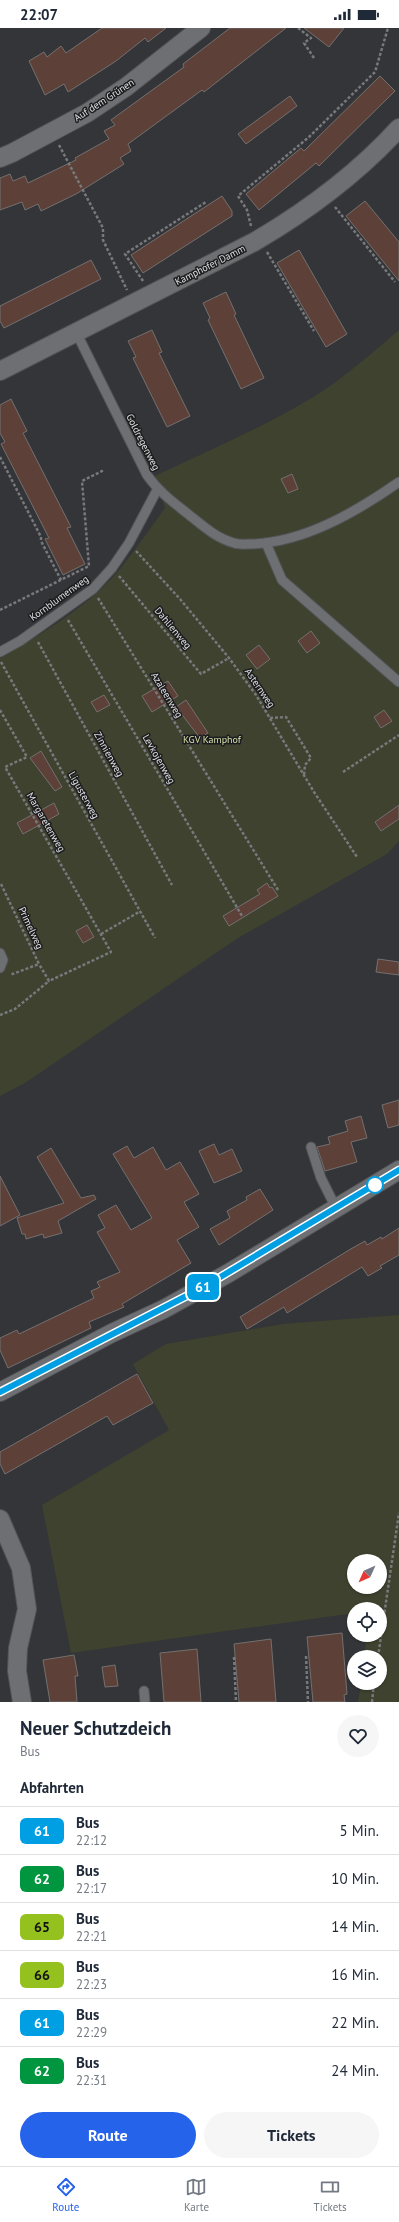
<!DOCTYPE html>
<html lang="de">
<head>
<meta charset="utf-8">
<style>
	body { margin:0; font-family:"PT Sans",sans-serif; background:#f6f6f7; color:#1f2937; height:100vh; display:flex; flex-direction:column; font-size:15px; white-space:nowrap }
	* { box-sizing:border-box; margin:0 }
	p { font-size:13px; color:#747a83 }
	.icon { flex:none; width:22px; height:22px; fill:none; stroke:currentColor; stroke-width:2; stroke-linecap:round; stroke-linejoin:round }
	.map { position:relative; height:1674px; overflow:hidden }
	.drawer { display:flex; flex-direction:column; background:#fff; flex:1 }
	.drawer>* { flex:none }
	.badge { padding:0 8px; border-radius:6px; font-size:14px; line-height:26px }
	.needle { width:26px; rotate:225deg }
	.buttons { position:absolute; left:347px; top:1526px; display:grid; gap:8px }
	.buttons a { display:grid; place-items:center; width:40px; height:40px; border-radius:50%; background:#fff; box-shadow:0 1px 3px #0004; font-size:20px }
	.map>.badge { position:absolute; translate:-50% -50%; box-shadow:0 0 0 2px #fff }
	h2 { padding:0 20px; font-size:15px; line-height:36px }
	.round { display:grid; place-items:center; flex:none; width:42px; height:42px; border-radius:21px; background:#f6f6f7 }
	.headline { display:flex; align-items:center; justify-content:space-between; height:68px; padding:0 20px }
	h1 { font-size:19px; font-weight:700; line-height:30px }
	.action { display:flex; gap:8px; margin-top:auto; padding:8px 20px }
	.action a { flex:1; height:46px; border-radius:24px; background:#2563eb; color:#fff; font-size:16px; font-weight:700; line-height:46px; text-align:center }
	.action a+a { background:#f6f6f7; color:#1f2937 }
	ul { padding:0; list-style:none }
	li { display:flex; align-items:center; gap:12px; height:48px; padding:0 20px; border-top:1px solid #e0e1e3 }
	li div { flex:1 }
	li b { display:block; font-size:15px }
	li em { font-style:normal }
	li .badge { min-width:44px; font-weight:700; text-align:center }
	.status { display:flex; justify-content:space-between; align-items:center; height:28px; padding:0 20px; background:#fff; direction:ltr }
	.status svg { height:11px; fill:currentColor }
	.tab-bar { display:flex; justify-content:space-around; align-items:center; height:56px; border-top:1px solid #e0e1e3; background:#fff; font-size:11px; color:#747a83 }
	.tab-bar a { display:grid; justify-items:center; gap:2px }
	.tab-bar .on { color:#2563eb }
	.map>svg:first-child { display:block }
</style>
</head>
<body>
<div class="status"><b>22:07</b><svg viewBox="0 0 49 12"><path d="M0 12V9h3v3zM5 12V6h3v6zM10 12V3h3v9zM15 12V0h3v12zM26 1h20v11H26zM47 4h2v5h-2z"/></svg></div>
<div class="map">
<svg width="399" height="1674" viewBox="0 0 399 1674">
	<rect width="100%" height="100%" fill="#343538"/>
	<g fill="#3e422f" fill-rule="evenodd">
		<path d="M399,302V813L387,826L238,910L25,1055L0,1068V630C35,610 84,581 112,550C131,529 148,503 165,480L155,448C208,423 264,399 315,368C345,349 372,325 399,302Z"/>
		<path d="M399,1287V1674H358L361,1655H380V1629H364L367,1607H380V1581H354V1585L71,1625L42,1477L169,1402L133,1336L166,1316L283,1296ZM354,1533H380V1559H354Z"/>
	</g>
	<g fill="#5d4139" stroke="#74706f">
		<polygon points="102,0 166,0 148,14 145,10 116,33 68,64 64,56 45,67 29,33 44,24 47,29 61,18 66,25"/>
		<polygon points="230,0 286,0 204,64 202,62 128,116 131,123 120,130 124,136 76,166 41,183 38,176 25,182 22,174 0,182 0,150 10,146 13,153 25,148 28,155 76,132 75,130 109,111 104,103 115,97 111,92 184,39 183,36"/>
		<polygon points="304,0 344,0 329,19"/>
		<polygon points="380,48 395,63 319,138 316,135 259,182 246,166 301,120 304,123"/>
		<polygon points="290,68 297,78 246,116 238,106"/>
		<polygon points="222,168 232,183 232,188 143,245 131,227"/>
		<polygon points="365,173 399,214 399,253 346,188"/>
		<polygon points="299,222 347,306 326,319 277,235"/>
		<polygon points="91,232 101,251 4,300 0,293 0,278"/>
		<polygon points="226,264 236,286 234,287 264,350 241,361 208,292 210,290 203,275"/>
		<polygon points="152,302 162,324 159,325 190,388 167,399 133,330 136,329 128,313"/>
		<polygon points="11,371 27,403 23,405 71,499 67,500 85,536 63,547 45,511 49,510 1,416 5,414 0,405 0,377"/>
		<polygon points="292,446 298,461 288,465 281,451"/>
		<polygon points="311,603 320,615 307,625 298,613"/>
		<polygon points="259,617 270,631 257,641 246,627"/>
		<polygon points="168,653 178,668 152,684 142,668"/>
		<polygon points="104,667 110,677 97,684 91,674"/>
		<polygon points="186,672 208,705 200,710 176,679"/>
		<polygon points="384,682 392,693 381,700 374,689"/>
		<polygon points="41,723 62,759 55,763 30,730"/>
		<polygon points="54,775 59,786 23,806 17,795"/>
		<polygon points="399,777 399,791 381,803 375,794"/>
		<polygon points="267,855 270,860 272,859 278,868 229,898 223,888 260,866 257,862"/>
		<polygon points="87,897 94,909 83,915 76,903"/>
		<polygon points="378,931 399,934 399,947 376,944"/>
		<polygon points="399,1072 399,1097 388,1100 382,1077"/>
		<polygon points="361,1088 367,1110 351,1114 357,1134 325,1143 317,1119 330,1116 328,1109 348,1103 345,1093"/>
		<polygon points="214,1116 219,1127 232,1121 242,1143 214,1155 199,1123"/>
		<polygon points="127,1118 134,1130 153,1119 166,1142 180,1134 199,1166 184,1174 199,1199 177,1212 191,1235 122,1276 124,1279 89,1294 91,1300 8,1340 0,1322 0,1310 17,1302 19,1306 94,1270 91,1263 100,1259 97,1254 120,1244 97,1204 105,1200 98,1187 116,1177 131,1202 152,1190 113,1126"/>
		<polygon points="51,1120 81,1170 94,1167 96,1171 58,1193 62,1205 44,1210 43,1206 26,1211 25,1206 22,1206 17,1190 64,1175 37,1129"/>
		<polygon points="0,1148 20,1187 0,1198"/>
		<polygon points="260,1161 273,1182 219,1217 210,1201 230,1190 227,1183 247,1172 246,1169"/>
		<polygon points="399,1200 399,1227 380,1238 382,1240 368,1248 362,1239 287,1285 284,1279 247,1301 240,1289 349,1222 365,1213 367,1217 381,1209 382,1211"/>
		<polygon points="137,1346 153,1375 113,1397 107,1388 5,1446 0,1436 0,1424"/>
		<polygon points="342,1605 347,1666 344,1667 345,1674 313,1674 307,1609"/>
		<polygon points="271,1611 276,1674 239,1674 234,1616"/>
		<polygon points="197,1621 201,1674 164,1674 160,1625"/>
		<polygon points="74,1627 78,1648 75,1648 77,1674 50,1674 43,1632"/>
		<polygon points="115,1637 118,1658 105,1659 102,1639"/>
	</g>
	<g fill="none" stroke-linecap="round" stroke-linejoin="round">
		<g stroke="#525356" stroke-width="11">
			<g id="service">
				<path d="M76,304L147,447C158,463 173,474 188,486C203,498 216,510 234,515C240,517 247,516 252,516C305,514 356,484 399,454"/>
				<polyline points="266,515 282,552 399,654"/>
				<polyline points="0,624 20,613 93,561 112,540 129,515 157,462"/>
				<polyline points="0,925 3,932 0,940"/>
				<polyline points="311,1119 321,1150 336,1180"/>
				<polyline points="144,1663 145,1674"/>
			</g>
		</g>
		<g stroke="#525356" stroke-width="20">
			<g id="minor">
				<polyline points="0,130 12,125 87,85 126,59 201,0"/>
				<path d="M0,343L254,214C307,183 357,146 399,100"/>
				<polyline points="0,1364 112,1305 164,1281 227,1246 399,1142"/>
				<polyline points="0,1491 21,1540 27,1581 18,1620 17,1643 22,1674"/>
			</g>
		</g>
		<g stroke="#78797c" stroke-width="2.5" stroke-dasharray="3 2" stroke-linecap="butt">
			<polyline points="298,0 311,10 304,15 314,30"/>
			<polyline points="59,117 103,200 103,212 127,262"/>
			<polyline points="335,179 395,254"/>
			<polyline points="251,198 247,182 238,168 309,109 375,44 388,0"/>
			<polyline points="267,224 314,303"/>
			<polyline points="143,253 125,226 206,174"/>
			<polyline points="0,429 41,509 41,513 61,552"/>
			<polyline points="136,523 180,571 229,630 256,667 314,764 357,829"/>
			<polyline points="119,548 201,646 229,630"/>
			<polyline points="98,570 278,862"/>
			<polyline points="0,582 89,538 82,453 104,442"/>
			<polyline points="68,592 242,888"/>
			<polyline points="38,614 172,857"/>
			<polyline points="1,634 155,910"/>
			<polyline points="0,682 27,729 5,739 111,924 49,953 39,936"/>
			<polyline points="270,690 286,689 311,730 305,737 304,747"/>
			<polyline points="343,744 399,707"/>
			<polyline points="1,856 39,936 10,947"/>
			<polyline points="101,906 139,884"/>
			<polyline points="0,987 15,981 49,953"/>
			<polyline points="306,1628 308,1674"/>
			<polyline points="234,1629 236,1674"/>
			<polyline points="378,1629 399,1485"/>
			<polyline points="372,1674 374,1655"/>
		</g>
		<use href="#service" stroke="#6d6f72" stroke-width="9"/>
		<use href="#minor" stroke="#6d6f72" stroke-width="18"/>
	</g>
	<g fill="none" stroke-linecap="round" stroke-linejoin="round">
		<g stroke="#fff" stroke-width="9">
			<polyline id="line" points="0,1364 202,1260 399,1142"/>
		</g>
		<use href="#line" stroke="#009fe3" stroke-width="6"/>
	</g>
	<circle fill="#fff" stroke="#009fe3" stroke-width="2" cx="375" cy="1157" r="8"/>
	<g text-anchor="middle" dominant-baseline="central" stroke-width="3" stroke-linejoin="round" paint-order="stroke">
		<g font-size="10" fill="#dfe0e2" stroke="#1c1c1e">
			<text transform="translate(104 72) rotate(-33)">Auf dem Grünen</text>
			<text transform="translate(210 237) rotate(-27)">Kamphofer Damm</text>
			<text transform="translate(143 414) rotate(63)">Goldregenweg</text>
			<text transform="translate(59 570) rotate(-36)">Kornblumenweg</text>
			<text transform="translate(173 600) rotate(50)">Dahlienweg</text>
			<text transform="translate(260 660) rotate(56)">Asternweg</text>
			<text transform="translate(167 667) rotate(59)">Azaleenweg</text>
			<text transform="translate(109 726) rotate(61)">Zinnienweg</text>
			<text transform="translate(159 731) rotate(60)">Levkojenweg</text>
			<text transform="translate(84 767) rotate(61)">Ligusterweg</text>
			<text transform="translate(46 794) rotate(60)">Margaretenweg</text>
			<text transform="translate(31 900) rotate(65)">Primelweg</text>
		</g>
		<g font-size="10" fill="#d6e1ab" stroke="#1c1c1e">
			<text x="212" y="711">KGV Kamphof</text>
		</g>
	</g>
</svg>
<div class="buttons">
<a><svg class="needle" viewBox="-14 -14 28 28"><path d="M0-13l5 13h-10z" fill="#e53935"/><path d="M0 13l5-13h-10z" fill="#747a83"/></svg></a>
<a><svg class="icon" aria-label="locate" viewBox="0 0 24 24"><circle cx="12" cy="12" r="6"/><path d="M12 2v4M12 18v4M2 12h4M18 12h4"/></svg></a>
<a><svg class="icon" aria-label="layers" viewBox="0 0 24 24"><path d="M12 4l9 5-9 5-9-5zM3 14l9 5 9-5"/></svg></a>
</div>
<b class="badge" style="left:203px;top:1259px;background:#009fe3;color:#fff">61</b>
</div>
<section class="drawer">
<div class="headline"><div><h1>Neuer Schutzdeich</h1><p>Bus</p></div><a class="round"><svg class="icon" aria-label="heart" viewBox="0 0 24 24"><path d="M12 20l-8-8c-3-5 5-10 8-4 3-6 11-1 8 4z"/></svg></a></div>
<h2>Abfahrten</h2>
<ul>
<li><span class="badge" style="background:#009fe3;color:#fff">61</span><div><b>Bus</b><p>22:12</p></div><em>5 Min.</em></li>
<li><span class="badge" style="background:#009640;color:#fff">62</span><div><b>Bus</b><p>22:17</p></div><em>10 Min.</em></li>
<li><span class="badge" style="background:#95c11f;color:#111">65</span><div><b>Bus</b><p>22:21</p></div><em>14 Min.</em></li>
<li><span class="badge" style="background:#95c11f;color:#111">66</span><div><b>Bus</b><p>22:23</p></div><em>16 Min.</em></li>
<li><span class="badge" style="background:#009fe3;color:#fff">61</span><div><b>Bus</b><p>22:29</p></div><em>22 Min.</em></li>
<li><span class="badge" style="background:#009640;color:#fff">62</span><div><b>Bus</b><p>22:31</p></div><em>24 Min.</em></li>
</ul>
<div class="action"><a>Route</a><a>Tickets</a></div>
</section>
<nav class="tab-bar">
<a class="on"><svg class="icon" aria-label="directions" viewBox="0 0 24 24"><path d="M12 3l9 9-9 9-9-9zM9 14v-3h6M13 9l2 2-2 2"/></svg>Route</a>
<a><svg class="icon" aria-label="map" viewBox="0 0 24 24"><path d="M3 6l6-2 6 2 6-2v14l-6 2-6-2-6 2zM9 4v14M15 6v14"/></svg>Karte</a>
<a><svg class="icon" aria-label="tickets" viewBox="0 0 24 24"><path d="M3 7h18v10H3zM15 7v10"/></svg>Tickets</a>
</nav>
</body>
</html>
